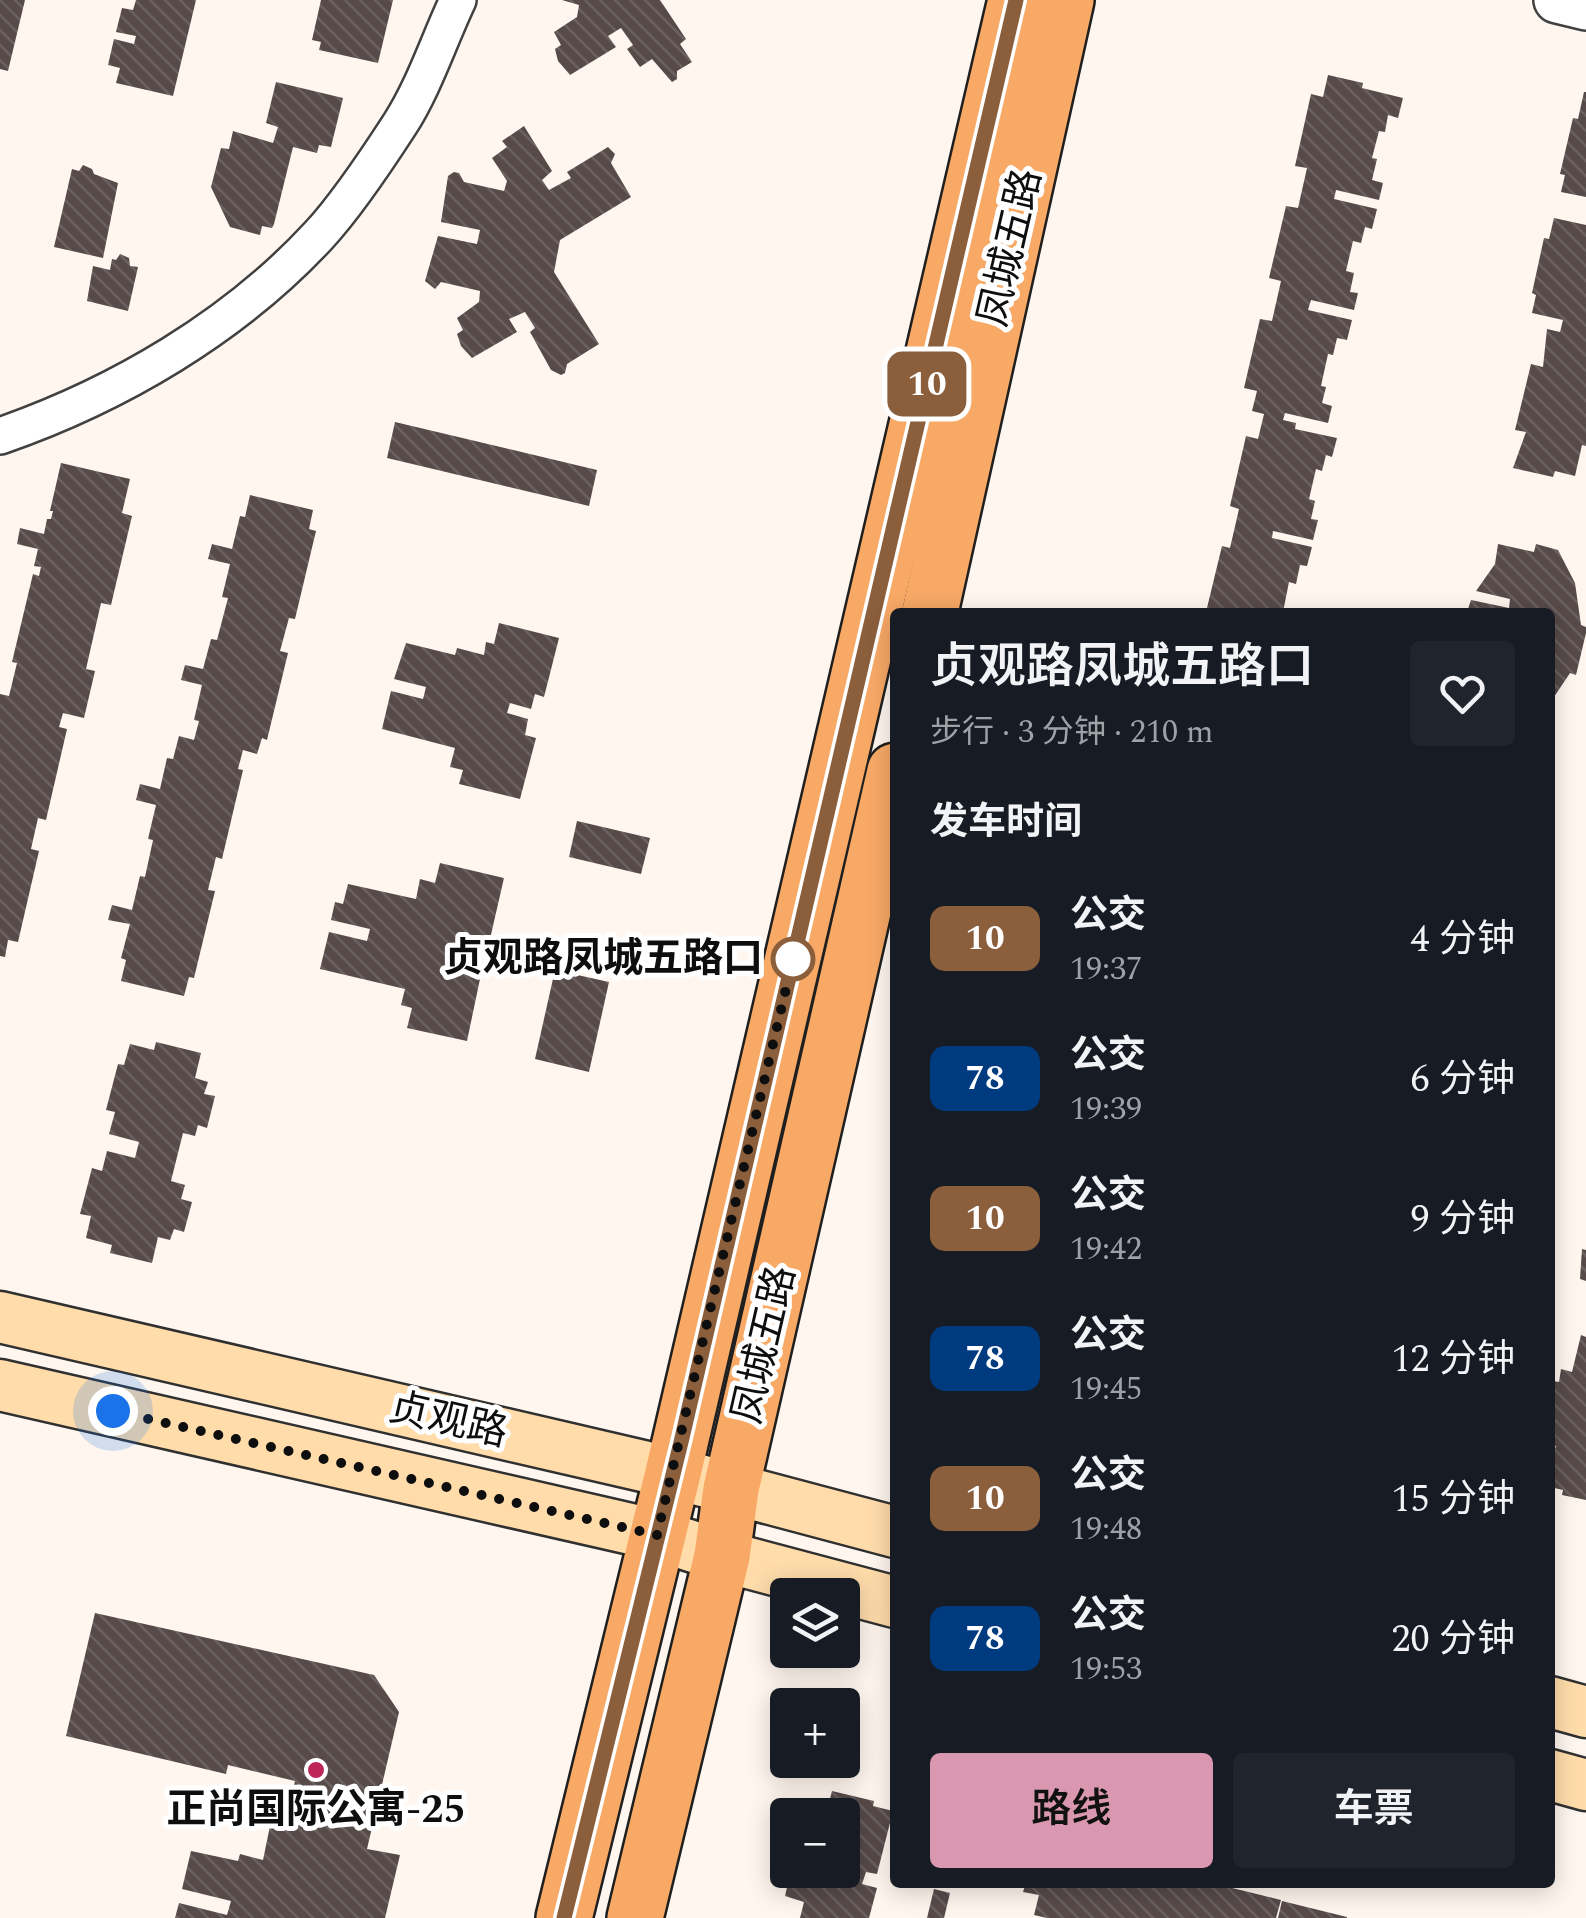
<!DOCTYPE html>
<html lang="zh">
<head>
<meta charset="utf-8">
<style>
	body { margin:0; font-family:Spectral,"Noto Sans SC",serif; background:#20242c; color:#f1f3f6; height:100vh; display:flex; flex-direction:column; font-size:38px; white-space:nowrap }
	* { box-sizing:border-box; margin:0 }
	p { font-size:32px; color:#9ea1a6 }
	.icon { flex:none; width:55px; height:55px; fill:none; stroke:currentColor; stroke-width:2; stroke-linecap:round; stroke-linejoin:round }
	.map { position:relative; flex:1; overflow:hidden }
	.details { position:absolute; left:890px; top:608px; width:665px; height:1280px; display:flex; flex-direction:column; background:#171b24; border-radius:10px; box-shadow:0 5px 25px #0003 }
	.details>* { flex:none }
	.badge { padding:0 20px; border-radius:15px; font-size:35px; line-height:65px }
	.controls { position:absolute; left:770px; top:1578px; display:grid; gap:20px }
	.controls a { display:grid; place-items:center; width:90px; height:90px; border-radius:10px; background:#171b24; box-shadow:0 5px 25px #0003; font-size:50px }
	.you { position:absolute; width:50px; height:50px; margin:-25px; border:8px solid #fff; border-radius:50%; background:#1a73e8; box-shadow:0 0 0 15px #1a73e833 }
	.map>.badge { position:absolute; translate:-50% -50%; box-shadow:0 0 0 5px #fff }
	h2 { padding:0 40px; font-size:38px; line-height:90px }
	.round { display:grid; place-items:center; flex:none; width:105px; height:105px; border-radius:10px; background:#20242c }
	.headline { display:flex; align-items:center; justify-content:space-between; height:170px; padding:0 40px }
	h1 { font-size:48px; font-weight:600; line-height:75px }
	.cta { display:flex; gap:20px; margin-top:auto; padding:20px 40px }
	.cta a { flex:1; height:115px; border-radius:10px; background:#da97b0; color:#111; font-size:40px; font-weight:600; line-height:115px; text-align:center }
	.cta a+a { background:#20242c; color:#f1f3f6 }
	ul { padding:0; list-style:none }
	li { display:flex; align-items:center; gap:30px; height:140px; padding:0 40px }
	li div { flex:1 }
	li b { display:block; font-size:38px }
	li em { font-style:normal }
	li .badge { min-width:110px; font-weight:700; text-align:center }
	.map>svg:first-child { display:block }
</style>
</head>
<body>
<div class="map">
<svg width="1586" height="1918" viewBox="0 0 1586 1918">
	<defs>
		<pattern id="building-back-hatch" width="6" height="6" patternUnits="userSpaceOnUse" patternTransform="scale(2.5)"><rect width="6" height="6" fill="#574b4a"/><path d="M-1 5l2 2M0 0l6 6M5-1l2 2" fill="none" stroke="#6a6160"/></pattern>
	</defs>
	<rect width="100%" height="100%" fill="#fff7ef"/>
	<g fill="url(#building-back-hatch)">
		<polygon points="0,0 25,0 8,71 0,69"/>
		<polygon points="136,0 196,0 173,96 116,83 120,68 108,65 114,39 134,44 136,36 116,32 122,8 133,10"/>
		<polygon points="321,0 393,0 378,63 319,50 321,42 312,40"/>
		<polygon points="562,0 660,0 686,39 680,44 692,62 677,71 677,79 672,82 652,59 640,67 627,49 633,45 621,28 608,36 616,47 570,75 558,61 555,49 561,45 554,32 577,17 579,5"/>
		<polygon points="1328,75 1363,83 1362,88 1403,98 1398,118 1388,115 1385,132 1379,131 1372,158 1377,159 1372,180 1383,183 1379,200 1336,190 1334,199 1377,209 1372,229 1365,227 1361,243 1353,241 1346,271 1354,273 1350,292 1358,293 1354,310 1311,300 1308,310 1352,320 1347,340 1337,338 1333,355 1328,354 1321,386 1326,387 1322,403 1332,406 1328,423 1285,413 1283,420 1296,423 1295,429 1337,438 1332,457 1326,455 1322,471 1316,469 1309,499 1315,501 1311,519 1318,520 1313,540 1273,531 1272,538 1312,547 1307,566 1300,565 1296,584 1289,582 1283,612 1206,612 1222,546 1230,548 1239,509 1230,506 1246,436 1258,439 1264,414 1252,411 1257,391 1244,388 1260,319 1272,321 1281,281 1269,278 1286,206 1298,208 1307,168 1295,166 1311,94 1323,97"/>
		<polygon points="276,82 343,98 331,147 319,145 317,153 293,147 274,224 272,228 262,226 260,235 230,227 211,187 221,148 229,149 233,131 273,143 278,127 266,123"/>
		<polygon points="1584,92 1586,92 1586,197 1561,192 1565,175 1560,174 1573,118 1578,119"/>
		<polygon points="524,126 552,171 542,180 549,190 571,178 567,172 608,147 615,154 611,163 631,197 560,240 554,272 599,344 567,364 565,373 561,375 551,370 530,332 535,328 525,312 509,319 517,332 472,358 461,346 457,334 463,330 457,318 479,302 480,291 441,282 435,289 425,281 438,236 477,244 480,230 441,222 448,176 454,172 459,173 464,182 504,191 507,181 492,158 507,147 502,141"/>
		<polygon points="83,165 92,169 94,174 118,183 103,258 54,247 72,169 79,171"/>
		<polygon points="1554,218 1586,225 1586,446 1582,445 1575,476 1555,471 1553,477 1513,468 1526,432 1515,430 1531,364 1543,367 1547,329 1560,332 1563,320 1532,313 1536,295 1532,293 1544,238 1549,239"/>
		<polygon points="120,254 129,258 130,266 138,267 128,311 87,301 93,266 110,270 112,259 116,260"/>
		<polygon points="395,422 597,470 589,506 387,458"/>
		<polygon points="61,463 130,479 122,513 132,516 111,605 101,603 86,669 95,671 84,718 63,713 59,727 67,729 46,820 38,818 31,849 39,851 18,942 8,940 5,957 0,956 0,694 9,696 17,663 12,662 33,574 39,576 41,567 34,566 38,549 17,544 20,528 44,534 47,519 51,519 53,511 50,511"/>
		<polygon points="250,495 313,510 309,529 316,531 295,619 289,618 280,651 288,653 267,740 262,738 257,754 243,750 238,769 243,770 222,859 216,857 208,890 215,891 194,978 189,977 184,996 121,981 126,960 121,958 130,924 108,920 112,905 132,910 140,876 145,877 153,840 148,839 156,805 136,800 140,784 160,789 167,758 173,759 179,736 194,740 199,721 194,720 202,685 181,680 185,665 203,669 211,639 217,640 228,598 222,597 230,564 208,559 212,544 232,549 240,516 245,517"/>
		<polygon points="1498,544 1534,552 1536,544 1558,550 1575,583 1581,625 1586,627 1586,633 1576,675 1570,673 1550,703 1550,612 1467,612 1471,600 1509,608 1510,599 1476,591 1495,564"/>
		<polygon points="499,623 559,638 544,697 535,694 531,709 510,703 507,713 528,719 525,735 536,738 520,799 459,784 463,770 450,767 455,748 382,729 391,691 423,699 426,687 394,679 406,643 455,655 457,648 484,655 486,642 494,644"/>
		<polygon points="577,821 650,838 641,874 569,857"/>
		<polygon points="440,863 504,878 490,939 478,936 475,951 457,947 454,959 473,963 470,977 480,979 467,1041 407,1028 412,1008 401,1005 405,989 320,969 329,932 367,941 370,929 331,920 335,902 343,904 348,884 416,899 420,879 435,883"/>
		<polygon points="555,970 609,982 589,1072 535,1059"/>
		<polygon points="156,1042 201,1053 195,1078 208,1082 204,1094 215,1096 207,1128 198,1125 195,1136 183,1133 171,1181 185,1185 181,1199 192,1202 184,1232 174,1229 170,1240 158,1237 152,1263 110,1253 112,1245 86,1238 91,1216 80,1214 92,1168 102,1171 107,1151 135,1158 139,1142 109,1134 115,1112 106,1110 118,1064 124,1065 130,1044 154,1050"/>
		<polygon points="1582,1249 1586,1250 1586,1281 1580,1279"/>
		<polygon points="1581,1335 1586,1337 1586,1500 1562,1495 1563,1490 1550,1487 1550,1462 1556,1446 1550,1445 1550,1413 1553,1401 1550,1401 1550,1392 1553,1381 1559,1382 1561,1369 1572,1372"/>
		<polygon points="95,1613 374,1675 399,1712 367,1849 400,1855 385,1918 175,1918 179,1903 227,1915 231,1901 182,1889 191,1851 238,1861 240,1854 263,1860 270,1826 284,1829 295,1781 228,1765 226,1774 66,1736"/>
		<polygon points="832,1791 874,1801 873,1806 893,1811 877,1874 866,1872 862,1884 877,1888 869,1918 800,1918 804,1902 785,1896 791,1870 842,1870 842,1815 826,1815"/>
		<polygon points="1026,1882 1225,1882 1224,1886 1281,1900 1276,1918 1047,1918 1034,1915 1039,1895 1023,1892"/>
		<polygon points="934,1889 950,1893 944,1918 927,1918"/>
		<polygon points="1282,1901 1347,1917 1347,1918 1278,1918"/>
	</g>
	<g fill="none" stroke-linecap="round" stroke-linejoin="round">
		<g stroke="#414141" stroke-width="40">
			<path id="minor" d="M0,436C118,395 234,327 319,235C346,206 378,158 400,124C424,87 439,40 458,0"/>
		</g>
		<g stroke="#414141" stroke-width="50">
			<polyline id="tertiary" points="1557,0 1586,7"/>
		</g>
		<g stroke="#303030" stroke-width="55">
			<g id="secondary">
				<polyline points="0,1317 673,1473 895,1532"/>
				<polyline points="0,1385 657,1535 722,1556 895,1602"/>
				<polyline points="1550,1702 1586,1712"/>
				<polyline points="1550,1775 1586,1785"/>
			</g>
		</g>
		<g stroke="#1f1f1f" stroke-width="60">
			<g id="primary">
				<polyline points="930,612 1066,0"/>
				<polyline points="564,1918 673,1473 1016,0"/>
				<polyline points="635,1918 722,1556 731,1489 895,771"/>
			</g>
		</g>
		<use href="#minor" stroke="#fff" stroke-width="35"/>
		<use href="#tertiary" stroke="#fff" stroke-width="45"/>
		<use href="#secondary" stroke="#ffdcaa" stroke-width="50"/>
		<use href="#primary" stroke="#f8a966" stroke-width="55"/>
	</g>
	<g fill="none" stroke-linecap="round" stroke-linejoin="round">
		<g stroke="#fff" stroke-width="22">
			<polyline id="line" points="564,1918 682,1438 1016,0"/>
		</g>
		<use href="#line" stroke="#8b5e3c" stroke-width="15"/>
		<polyline stroke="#0e0e0e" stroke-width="10" stroke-dasharray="0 18" points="113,1411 657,1535 793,959"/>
	</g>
	<circle fill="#fff" stroke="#8b5e3c" stroke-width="5" cx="793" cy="959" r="20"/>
	<circle fill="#be265a" stroke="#fff" stroke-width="4" cx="316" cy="1770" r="10"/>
	<g text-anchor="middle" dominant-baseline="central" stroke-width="10" stroke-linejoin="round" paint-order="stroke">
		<g font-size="40" fill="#0e0e0e" stroke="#fff">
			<text transform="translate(1011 248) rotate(-77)">凤城五路</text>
			<text transform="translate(765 1345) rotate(-77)">凤城五路</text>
			<text transform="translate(448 1421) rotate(13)">贞观路</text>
		</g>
		<g font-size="40" font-weight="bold" fill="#0e0e0e" stroke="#fff" text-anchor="end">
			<text x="763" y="959">贞观路凤城五路口</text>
		</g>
		<g font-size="40" font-weight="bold" fill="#0e0e0e" stroke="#fff">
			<text x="316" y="1810">正尚国际公寓-25</text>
		</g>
	</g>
</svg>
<div class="controls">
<a><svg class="icon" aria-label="layers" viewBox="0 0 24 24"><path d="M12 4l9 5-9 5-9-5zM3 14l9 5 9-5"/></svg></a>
<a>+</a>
<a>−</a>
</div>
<div class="you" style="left:113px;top:1411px"></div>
<b class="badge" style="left:927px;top:384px;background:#8b5e3c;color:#fff">10</b>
<section class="details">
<div class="headline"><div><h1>贞观路凤城五路口</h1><p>步行 · 3 分钟 · 210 m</p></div><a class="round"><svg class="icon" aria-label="heart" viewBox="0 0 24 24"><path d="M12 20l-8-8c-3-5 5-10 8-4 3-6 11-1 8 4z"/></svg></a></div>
<h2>发车时间</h2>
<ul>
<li><span class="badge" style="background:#8b5e3c;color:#fff">10</span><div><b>公交</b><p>19:37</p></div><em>4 分钟</em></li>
<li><span class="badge" style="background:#003b80;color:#fff">78</span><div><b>公交</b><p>19:39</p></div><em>6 分钟</em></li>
<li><span class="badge" style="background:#8b5e3c;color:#fff">10</span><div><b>公交</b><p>19:42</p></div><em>9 分钟</em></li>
<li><span class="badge" style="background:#003b80;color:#fff">78</span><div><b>公交</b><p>19:45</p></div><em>12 分钟</em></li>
<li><span class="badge" style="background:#8b5e3c;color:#fff">10</span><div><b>公交</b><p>19:48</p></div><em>15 分钟</em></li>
<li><span class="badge" style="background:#003b80;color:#fff">78</span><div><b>公交</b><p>19:53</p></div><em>20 分钟</em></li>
</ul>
<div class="cta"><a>路线</a><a>车票</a></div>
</section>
</div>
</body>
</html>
